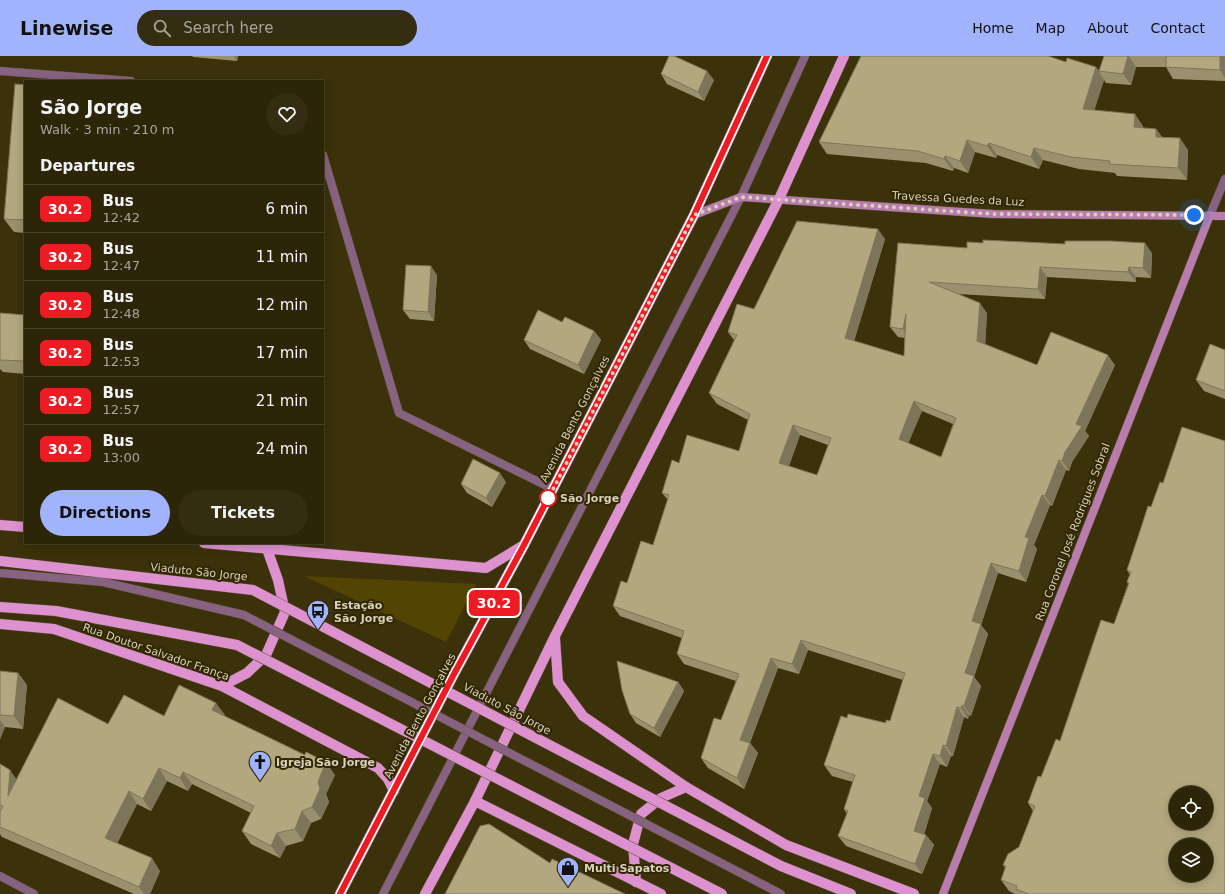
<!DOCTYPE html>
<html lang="en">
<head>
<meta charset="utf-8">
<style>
	body { margin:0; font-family:"DejaVu Sans",sans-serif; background:#342d12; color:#f1f3f6; height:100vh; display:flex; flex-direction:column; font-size:15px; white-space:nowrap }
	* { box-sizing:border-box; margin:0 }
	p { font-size:13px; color:#a6a59c }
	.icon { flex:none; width:22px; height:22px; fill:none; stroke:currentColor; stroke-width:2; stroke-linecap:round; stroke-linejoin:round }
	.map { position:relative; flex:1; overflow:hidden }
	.details { position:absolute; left:24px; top:24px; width:300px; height:464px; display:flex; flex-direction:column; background:#2c2508; border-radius:0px; box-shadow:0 2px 10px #0003,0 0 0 1px #484229 }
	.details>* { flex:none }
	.badge { padding:0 8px; border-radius:6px; font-size:14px; line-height:26px }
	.fabs { position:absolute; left:1169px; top:730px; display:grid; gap:8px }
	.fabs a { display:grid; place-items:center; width:44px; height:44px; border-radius:50%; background:#2c2508; box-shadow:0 2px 10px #0003,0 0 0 1px #484229; font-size:20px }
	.you { position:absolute; width:20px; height:20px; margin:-10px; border:3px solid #fff; border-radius:50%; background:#1a73e8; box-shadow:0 0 0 6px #1a73e833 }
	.map>.badge { position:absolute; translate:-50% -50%; box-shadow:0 0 0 2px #fff }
	h2 { padding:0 16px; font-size:15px; line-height:36px }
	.round { display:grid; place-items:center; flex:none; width:42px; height:42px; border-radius:21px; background:#342d12 }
	.head { display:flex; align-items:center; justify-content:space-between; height:68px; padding:0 16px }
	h1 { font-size:19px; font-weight:700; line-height:30px }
	.button { display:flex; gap:8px; margin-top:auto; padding:8px 16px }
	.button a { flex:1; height:46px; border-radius:24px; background:#a1b3fd; color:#111; font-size:16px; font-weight:700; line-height:46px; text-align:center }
	.button a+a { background:#342d12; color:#f1f3f6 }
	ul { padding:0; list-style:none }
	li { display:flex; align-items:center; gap:12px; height:48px; padding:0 16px; border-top:1px solid #484229 }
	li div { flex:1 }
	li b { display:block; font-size:15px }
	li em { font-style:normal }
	li .badge { min-width:44px; font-weight:700; text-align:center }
	header { display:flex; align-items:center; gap:24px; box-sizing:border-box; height:56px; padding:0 20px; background:#a1b3fd; color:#111 }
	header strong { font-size:19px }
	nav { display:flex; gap:22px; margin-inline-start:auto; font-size:14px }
	.search { width:280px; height:36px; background:#342d12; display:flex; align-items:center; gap:10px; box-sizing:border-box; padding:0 14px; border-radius:22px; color:#a6a59c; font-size:15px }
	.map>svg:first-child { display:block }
</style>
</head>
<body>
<header>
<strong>Linewise</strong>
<div class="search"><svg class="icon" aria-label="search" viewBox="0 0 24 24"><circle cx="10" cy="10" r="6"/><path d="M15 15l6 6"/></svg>Search here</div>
<nav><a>Home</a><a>Map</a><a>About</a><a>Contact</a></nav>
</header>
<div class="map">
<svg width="1225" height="838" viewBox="0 0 1225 838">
	<rect width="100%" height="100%" fill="#3b310a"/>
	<polygon fill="#534404" points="304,520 476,528 446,586"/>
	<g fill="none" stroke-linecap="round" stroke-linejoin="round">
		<g stroke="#574e2a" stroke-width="9">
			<g id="lane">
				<polyline points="0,15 131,25"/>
				<polyline points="323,99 399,357 553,433"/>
				<polyline points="0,820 34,838"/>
				<polyline points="383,838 741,141 805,0"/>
			</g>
		</g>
		<g stroke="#574e2a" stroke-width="9">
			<polyline id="street" points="1210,159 1225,123"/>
		</g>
		<g stroke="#574e2a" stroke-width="9">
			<g id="secondary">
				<polyline points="694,159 741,141 993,158 1225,160"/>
				<polyline points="943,838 1210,159"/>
			</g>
		</g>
		<g stroke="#574e2a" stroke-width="11">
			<g id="primary">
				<polyline points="0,469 25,471"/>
				<polyline points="204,487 486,512 524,489"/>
				<polyline points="0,568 54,573 222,630 378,712 388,723 394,735"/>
				<polyline points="555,582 558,626 583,660 686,731 786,789 914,838"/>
				<polyline points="222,630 247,617 266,599 285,556 278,524 267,493"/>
				<polyline points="475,745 661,838"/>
				<polyline points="636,826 633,788 641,758 661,742 686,731"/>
				<polyline points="340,838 454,618 524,489 694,159 767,0"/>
				<polyline points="425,838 475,745 555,580 779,143 844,0"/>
			</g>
		</g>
		<use href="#lane" stroke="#886281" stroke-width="8"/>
		<use href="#street" stroke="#886281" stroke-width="8"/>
		<use href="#secondary" stroke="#b87dad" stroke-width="8"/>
		<use href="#primary" stroke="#dd91cf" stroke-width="10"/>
		<g stroke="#574e2a" stroke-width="9" stroke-linecap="butt">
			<polyline id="lane-bridge" points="0,517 103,526 244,559 781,838"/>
		</g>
		<g stroke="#574e2a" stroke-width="11" stroke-linecap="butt">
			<g id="primary-bridge">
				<polyline points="0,505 253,534 781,810 851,838"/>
				<polyline points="0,551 56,555 237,589 722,838"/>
			</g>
		</g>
		<use href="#lane-bridge" stroke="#886281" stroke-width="8"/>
		<use href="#primary-bridge" stroke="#dd91cf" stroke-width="10"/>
	</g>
	<g fill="#9a906d" fill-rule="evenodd">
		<polygon points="192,0 238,0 237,5 193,1"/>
		<polygon points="1104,0 1225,0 1225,25 1173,23 1166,11 1136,11 1131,29 1106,27 1104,24 1094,54 1143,70 1143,72 1156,73 1162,81 1188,94 1187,124 1117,120 1115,117 1079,113 1043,104 1039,113 997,99 996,102 975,96 968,117 954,112 953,115 926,107 827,98 819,86 1066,6 1096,11 1099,15"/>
		<polygon points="661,18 714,24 704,45 667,28"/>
		<polygon points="25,29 25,177 14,176 4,163"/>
		<path d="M885,183L854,285L904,300L905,282L898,281L890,271L898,187L967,192L1152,197L1151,222L1136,221V226L1047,221L1045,243L958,238L987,257L985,288L1037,309H1115L1085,375L1089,380L1072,406L1069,415L1066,414L1052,450L1050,449L1034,489L1037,493L1026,526L998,517L981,569L988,578L974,621L981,630L971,660L969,659L968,663L964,661L953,700H951L947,711L940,708L927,745L932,752L924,778L926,779L934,789L922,818L846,790L838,780L847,758L844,753L853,726L832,720L824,709L847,662L886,667L890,665L903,624L808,594L799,618L778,612L750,687L758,697L744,733L708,712L701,702L721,664L736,625L684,608L677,598L682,582L620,560L613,550L627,527L653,489L668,444L662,437L679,407L739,395L748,364L717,348L709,337L734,284L728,276L754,253ZM922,355L953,368L941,401L908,387ZM800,379L828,389L817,419L789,410Z"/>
		<polygon points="437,219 434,265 410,263 403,254"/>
		<polygon points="0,257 25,259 25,318 3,316 0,313"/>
		<polygon points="562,266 594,275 601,284 584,318 530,293 524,284"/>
		<polygon points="1225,294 1225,343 1204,335 1196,324"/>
		<polygon points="506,426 492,451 467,437 461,428"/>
		<polygon points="1140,475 1225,838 1015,838 1009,835 1001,824 1005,812 1003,809 1019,791 1033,755 1028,747 1060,685 1114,568 1128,528 1127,526 1130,519 1127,514"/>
		<polygon points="0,615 18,617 27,629 23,673 5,671 0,683"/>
		<polygon points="678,626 684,635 660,681 636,667 630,658"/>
		<polygon points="225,659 225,660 335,719 326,738 329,746 321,763 311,767 303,785 286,790 280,802 251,788 242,775 251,757 192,728 188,735 167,725 151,755 137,748 117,787 160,815 150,838 134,838 2,781 0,778 0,708 10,714 16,724 108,668 164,660"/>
	</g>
	<g fill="#7d7559">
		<polygon points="234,0 238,0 237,5"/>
		<polygon points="1128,0 1129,0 1136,11 1131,29 1123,18"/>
		<polygon points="1220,0 1225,0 1225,22 1220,14"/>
		<polygon points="1096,11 1104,24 1091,65 1083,53"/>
		<polygon points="707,15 714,24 704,45 698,36"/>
		<polygon points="1135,58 1143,70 1142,83 1134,71"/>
		<polygon points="1156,73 1164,84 1156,81"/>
		<polygon points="1180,82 1188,94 1187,124 1178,112"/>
		<polygon points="967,84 975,96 968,117 960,105"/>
		<polygon points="989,87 997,99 996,102 987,90"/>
		<polygon points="1034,92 1043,104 1039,113 1031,101"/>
		<polygon points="945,100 954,112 953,115 944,103"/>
		<polygon points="878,173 885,183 852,292 845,282"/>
		<polygon points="1145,187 1152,197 1151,222 1143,212"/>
		<polygon points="431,210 437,219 434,265 428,256"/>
		<polygon points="1040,211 1047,221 1045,243 1038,233"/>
		<polygon points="1129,211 1136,221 1136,226 1128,216"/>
		<polygon points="980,247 987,257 985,295 977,285"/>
		<polygon points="906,258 910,283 903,273"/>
		<polygon points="594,275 601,284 584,318 578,309"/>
		<polygon points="1108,299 1115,309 1085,375 1089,380 1072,406 1069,415 1062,405 1076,368"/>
		<polygon points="914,345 922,355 906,393 899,383"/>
		<polygon points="793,369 800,379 786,418 779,407"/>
		<polygon points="1059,404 1066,414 1052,450 1045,440"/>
		<polygon points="500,417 506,426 492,451 486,442"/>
		<polygon points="1042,439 1050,449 1034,489 1037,493 1026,526 1019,515 1025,481"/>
		<polygon points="991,507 998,517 981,569 988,578 974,621 981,630 971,660 964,650 965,617 972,565"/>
		<polygon points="801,584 808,594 799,618 792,608"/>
		<polygon points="771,602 778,612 747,694 740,684"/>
		<polygon points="18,617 27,629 23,673 14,660"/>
		<polygon points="678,626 684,635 660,681 654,672"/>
		<polygon points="216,647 225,659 221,667 212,654"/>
		<polygon points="962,649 969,659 968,663 961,652"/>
		<polygon points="957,651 964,661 953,700 946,690"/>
		<polygon points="0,664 5,671 0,683"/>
		<polygon points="750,687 758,697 744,733 737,722"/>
		<polygon points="943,689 951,700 947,711 940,700"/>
		<polygon points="933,698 940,708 927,745 932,752 922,786 914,775 919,740"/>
		<polygon points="326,706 335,719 326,738 329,746 321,763 312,751 318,726"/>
		<polygon points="159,712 167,725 151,755 143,743"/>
		<polygon points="10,714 19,727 8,740"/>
		<polygon points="183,716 192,728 188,735 180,722"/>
		<polygon points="129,735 137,748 114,794 105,782"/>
		<polygon points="302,755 311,767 303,785 295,773"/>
		<polygon points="277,777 286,790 280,802 271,790"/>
		<polygon points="926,779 934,789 922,818 915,808"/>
		<polygon points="152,802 160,815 150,838 144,838 139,831"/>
	</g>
	<g fill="#b3a77f" stroke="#7d7559" fill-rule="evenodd">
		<polygon points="669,0 674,0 707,15 698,36 661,18"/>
		<polygon points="861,0 1048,0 1066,6 1067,2 1096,11 1083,53 1135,58 1134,71 1156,73 1156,81 1180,82 1178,112 1109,108 1110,105 1071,101 1034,92 1031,101 989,87 987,90 967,84 960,105 945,100 944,103 918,95 819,86"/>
		<polygon points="1104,0 1128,0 1123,18 1099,15"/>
		<polygon points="1166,0 1220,0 1220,14 1166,11"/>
		<polygon points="15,28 25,29 25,164 4,163"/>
		<path d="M797,165L878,173L845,282L904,300L906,258L903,273L890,271L898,187L967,192V186L983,187V184L1065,188V185H1111L1145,187L1143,212L1129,211L1128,216L1040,211L1038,233L929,226L980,247L977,285L1037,309L1051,276L1108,299L1076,368L1082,370L1065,396L1062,405L1059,404L1045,440L1042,439L1025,481L1029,482L1019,515L991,507L972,565L981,568L965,617L974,620L964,650L962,649L961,652L957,651L946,690L943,689L940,700L933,698L919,740L925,742L914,775L926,779L915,808L838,780L848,755L844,753L855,719L824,709L841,660L847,662L848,658L886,667V664L890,665L905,617L801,584L792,608L771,602L740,684L750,687L737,722L701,702L714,662L721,664L739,618L677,598L684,575L613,550L621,525L627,527L641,485L653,489L669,439L662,437L672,404L679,407L687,379L739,395L750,358L709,337L737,279L728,276L737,248L754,253ZM914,345L956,362L941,401L899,383ZM793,369L831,382L817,419L779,407Z"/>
		<polygon points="406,209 431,210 428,256 403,254"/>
		<polygon points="538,254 562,266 565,261 594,275 578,309 524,284"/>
		<polygon points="0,257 25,259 25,305 0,304"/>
		<polygon points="1210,288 1225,294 1225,335 1196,324"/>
		<path d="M1182,371L1225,385V838H1028L1016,833L1017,830L1001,824L1006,810L1003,809L1008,798L1019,791L1035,750L1028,747L1038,720L1041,721L1056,683L1060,685L1101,564L1114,568L1129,527L1127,526L1131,516L1127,514L1140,475L1148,450L1151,451L1160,426L1163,427ZM1176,737H1206V767H1176ZM1176,789H1206V819H1176Z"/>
		<polygon points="473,403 500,417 486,442 461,428"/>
		<polygon points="617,605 678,626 654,672 630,658 622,634"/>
		<polygon points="0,615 18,617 14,660 0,659"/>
		<polygon points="179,629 216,647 212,654 305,699 306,696 326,706 318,726 320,733 312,751 302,755 295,773 277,777 271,790 242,775 254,750 183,716 180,722 159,712 143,743 129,735 105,782 152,802 139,831 0,771 0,756 3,750 0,749 0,708 10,714 8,740 58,642 108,668 124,639 164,660"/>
		<polygon points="489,768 550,807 552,803 625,838 445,838 480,770"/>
	</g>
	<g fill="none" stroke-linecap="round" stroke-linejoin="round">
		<g stroke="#fff" stroke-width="9">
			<polyline id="line" points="340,838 454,618 524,489 694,159 767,0"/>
		</g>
		<use href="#line" stroke="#ed1c24" stroke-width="6"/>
		<polyline stroke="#d7d1bd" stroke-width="4" stroke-dasharray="0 7.2" points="548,442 546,447 694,159 741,141 993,158 1194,159"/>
	</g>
	<defs>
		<g id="bus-pin" transform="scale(1.15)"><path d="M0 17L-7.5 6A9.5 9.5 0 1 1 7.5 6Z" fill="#a1b3fd" stroke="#312700"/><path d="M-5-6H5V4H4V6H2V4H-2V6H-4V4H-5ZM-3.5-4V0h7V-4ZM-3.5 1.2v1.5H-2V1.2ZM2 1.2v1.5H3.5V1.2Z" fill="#111"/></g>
		<g id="church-pin" transform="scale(1.15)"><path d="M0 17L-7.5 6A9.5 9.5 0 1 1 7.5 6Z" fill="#a1b3fd" stroke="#312700"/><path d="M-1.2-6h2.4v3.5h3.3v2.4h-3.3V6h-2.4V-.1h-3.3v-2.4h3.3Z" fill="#111"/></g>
		<g id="shop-pin" transform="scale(1.15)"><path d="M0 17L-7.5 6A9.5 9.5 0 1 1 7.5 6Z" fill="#a1b3fd" stroke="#312700"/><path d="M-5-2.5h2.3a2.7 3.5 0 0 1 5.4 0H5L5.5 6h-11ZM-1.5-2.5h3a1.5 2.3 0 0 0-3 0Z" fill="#111"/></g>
	</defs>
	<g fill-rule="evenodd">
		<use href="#bus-pin" x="318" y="555"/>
		<use href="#church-pin" x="260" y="706"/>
		<use href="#shop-pin" x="568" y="812"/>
	</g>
	<circle fill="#fff" stroke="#ed1c24" stroke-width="2" cx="548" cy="442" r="8"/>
	<g text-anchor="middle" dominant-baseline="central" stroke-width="4" stroke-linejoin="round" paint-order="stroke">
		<g font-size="11" fill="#d7d1bd" stroke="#312700">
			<text transform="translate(958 143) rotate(3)">Travessa Guedes da Luz</text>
			<text transform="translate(575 363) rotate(-63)">Avenida Bento Gonçalves</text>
			<text transform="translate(1073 476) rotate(-69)">Rua Coronel José Rodrigues Sobral</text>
			<text transform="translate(199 516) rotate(6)">Viaduto São Jorge</text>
			<text transform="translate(156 596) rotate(19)">Rua Doutor Salvador França</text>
			<text transform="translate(507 653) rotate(28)">Viaduto São Jorge</text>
			<text transform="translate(420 660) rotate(-62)">Avenida Bento Gonçalves</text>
		</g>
		<g font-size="11" font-weight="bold" fill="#d7d1bd" stroke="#312700" text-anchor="start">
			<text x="560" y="442">São Jorge</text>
		</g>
		<g font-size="11" font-weight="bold" fill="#d7d1bd" stroke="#312700" text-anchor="start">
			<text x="334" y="549">Estação<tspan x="334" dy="13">São Jorge</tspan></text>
			<text x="276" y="706">Igreja São Jorge</text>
			<text x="584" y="812">Multi Sapatos</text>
		</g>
	</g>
</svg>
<div class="fabs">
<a><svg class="icon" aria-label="locate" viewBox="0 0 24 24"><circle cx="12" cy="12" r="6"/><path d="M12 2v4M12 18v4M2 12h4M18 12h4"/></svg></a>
<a><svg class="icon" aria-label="layers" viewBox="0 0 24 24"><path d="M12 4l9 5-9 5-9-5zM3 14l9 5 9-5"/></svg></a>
</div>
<div class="you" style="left:1194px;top:159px"></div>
<b class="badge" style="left:494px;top:547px;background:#ed1c24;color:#fff">30.2</b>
<section class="details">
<div class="head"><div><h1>São Jorge</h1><p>Walk · 3 min · 210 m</p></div><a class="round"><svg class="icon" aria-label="heart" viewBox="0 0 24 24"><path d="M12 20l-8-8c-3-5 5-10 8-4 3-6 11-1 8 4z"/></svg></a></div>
<h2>Departures</h2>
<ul>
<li><span class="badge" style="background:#ed1c24;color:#fff">30.2</span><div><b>Bus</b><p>12:42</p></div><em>6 min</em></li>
<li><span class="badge" style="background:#ed1c24;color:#fff">30.2</span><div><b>Bus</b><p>12:47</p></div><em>11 min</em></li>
<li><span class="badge" style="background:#ed1c24;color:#fff">30.2</span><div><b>Bus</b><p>12:48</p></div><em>12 min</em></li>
<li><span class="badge" style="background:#ed1c24;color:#fff">30.2</span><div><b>Bus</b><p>12:53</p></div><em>17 min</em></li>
<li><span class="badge" style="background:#ed1c24;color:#fff">30.2</span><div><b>Bus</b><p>12:57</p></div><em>21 min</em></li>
<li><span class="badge" style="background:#ed1c24;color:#fff">30.2</span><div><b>Bus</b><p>13:00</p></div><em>24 min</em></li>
</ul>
<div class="button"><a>Directions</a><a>Tickets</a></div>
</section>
</div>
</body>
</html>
